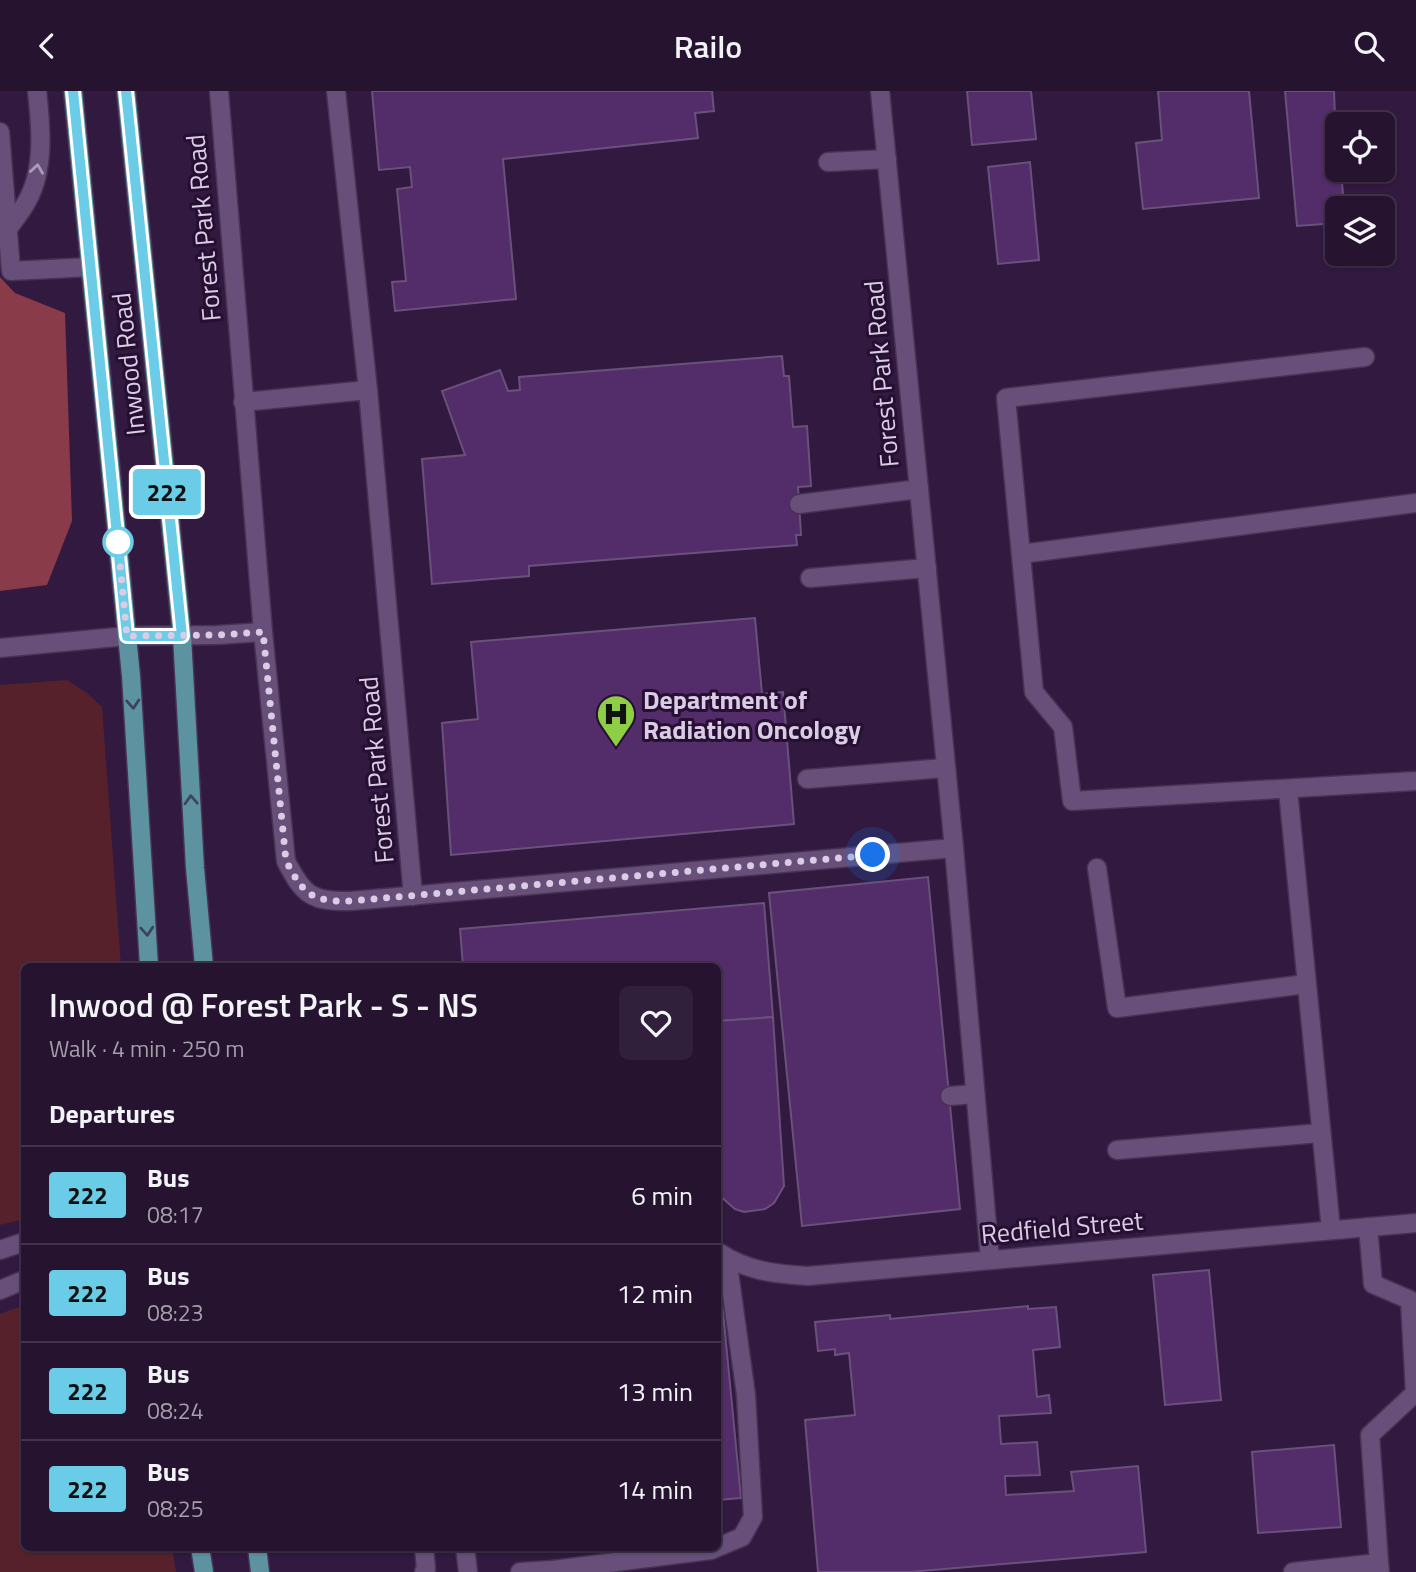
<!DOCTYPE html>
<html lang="en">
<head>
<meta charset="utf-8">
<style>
	body { margin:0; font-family:"Titillium Web",sans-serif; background:#31203b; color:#f1f3f6; height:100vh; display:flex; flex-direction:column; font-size:26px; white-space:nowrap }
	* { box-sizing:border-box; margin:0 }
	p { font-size:23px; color:#a39eaa }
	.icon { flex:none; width:38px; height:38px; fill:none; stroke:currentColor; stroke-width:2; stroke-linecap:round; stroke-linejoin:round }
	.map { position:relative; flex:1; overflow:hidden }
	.panel { position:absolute; left:21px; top:872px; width:700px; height:588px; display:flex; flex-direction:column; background:#25132f; border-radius:10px; box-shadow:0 2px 5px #0004,0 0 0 2px #42324b }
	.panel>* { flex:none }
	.badge { padding:0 14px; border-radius:5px; font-size:24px; line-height:46px }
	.tools { position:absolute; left:1325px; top:21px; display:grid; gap:14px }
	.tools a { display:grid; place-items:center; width:70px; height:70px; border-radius:10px; background:#25132f; box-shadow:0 2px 5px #0004,0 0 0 2px #42324b; font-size:35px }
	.you { position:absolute; width:35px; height:35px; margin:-18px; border:5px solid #fff; border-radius:50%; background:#1a73e8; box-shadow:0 0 0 10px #1a73e833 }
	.map>.badge { position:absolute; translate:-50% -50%; box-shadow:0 0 0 4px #fff }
	h2 { padding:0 28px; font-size:26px; line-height:63px }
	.round { display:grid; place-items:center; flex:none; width:74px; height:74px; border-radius:10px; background:#31203b }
	.headline { display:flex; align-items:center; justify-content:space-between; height:119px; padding:0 28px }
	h1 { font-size:33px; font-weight:600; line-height:52px }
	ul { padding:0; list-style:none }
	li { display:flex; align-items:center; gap:21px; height:98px; padding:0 28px; border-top:2px solid #42324b }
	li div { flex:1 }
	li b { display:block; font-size:26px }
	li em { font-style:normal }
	li .badge { min-width:77px; font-weight:700; text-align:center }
	header { display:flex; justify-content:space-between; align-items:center; height:91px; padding:0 28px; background:#25132f; font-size:32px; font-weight:600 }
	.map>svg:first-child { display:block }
</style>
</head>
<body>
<header><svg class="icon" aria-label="back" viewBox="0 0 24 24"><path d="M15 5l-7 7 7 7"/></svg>Railo<svg class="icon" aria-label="search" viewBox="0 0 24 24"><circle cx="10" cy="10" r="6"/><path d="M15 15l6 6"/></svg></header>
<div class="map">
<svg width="1416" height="1481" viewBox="0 0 1416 1481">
	<rect width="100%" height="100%" fill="#31193f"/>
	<g fill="#57212b">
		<polygon points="67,589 87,602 102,616 121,875 24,875 24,1128 0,1134 0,594"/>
		<polygon points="24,1214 24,1456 172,1456 176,1481 0,1481 0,1223"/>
	</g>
	<polygon fill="#893b49" points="0,186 15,202 65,222 72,430 47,494 0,500"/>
	<g fill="#532c6a" stroke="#6a517b" stroke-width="2">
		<polygon points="372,0 712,0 714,20 695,22 698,47 503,68 516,208 395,220 392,191 406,190 397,98 412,96 410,76 379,79"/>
		<polygon points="967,0 1031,0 1036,48 972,54"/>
		<polygon points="1158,0 1249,0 1259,107 1143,118 1136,52 1162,49"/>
		<polygon points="1285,0 1334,0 1337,79 1341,79 1344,117 1337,117 1337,132 1297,135"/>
		<polygon points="1030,71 1039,169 998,173 988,76"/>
		<polygon points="782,265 784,285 789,285 793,336 807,335 811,395 798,396 801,444 796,444 797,454 529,475 529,485 432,493 422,368 465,364 442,300 500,279 508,300 520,299 519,286"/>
		<polygon points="755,527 762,603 783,601 794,733 451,764 442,632 478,628 471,551"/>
		<polygon points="928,786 960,1118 802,1135 769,802"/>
		<polygon points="764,812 773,926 718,930 718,875 463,875 460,838"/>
		<polygon points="773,926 784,1095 774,1112 765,1118 744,1121 735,1118 718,1103 718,930"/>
		<polygon points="1209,1179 1221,1309 1165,1314 1153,1184"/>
		<polygon points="718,1210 722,1210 741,1407 718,1409"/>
		<polygon points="1028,1215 1028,1218 1056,1216 1060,1256 1033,1259 1037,1306 1049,1304 1051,1322 999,1325 1001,1353 1037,1351 1040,1384 1005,1385 1006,1404 1074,1400 1071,1381 1138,1375 1146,1461 909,1481 818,1481 805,1329 855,1324 849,1262 835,1264 835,1258 818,1260 815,1231 890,1224 890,1228"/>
		<polygon points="1334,1354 1341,1436 1258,1442 1252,1361"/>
	</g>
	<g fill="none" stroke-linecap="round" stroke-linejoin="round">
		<g stroke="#463353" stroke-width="21">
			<g id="minor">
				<path d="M219,0L263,541L286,770C303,804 312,811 351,810L954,757"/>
				<polyline points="336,0 368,299"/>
				<polyline points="880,0 954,757 990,1169"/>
				<polyline points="0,41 11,180 90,176"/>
				<polyline points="828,71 887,68"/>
				<path d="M8,138C14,129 22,120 27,110C45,79 41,35 37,0"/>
				<polyline points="1365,266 1006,307 1034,601 1063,636 1072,710 1416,690"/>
				<polyline points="243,311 368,299 413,805"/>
				<polyline points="799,413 919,398"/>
				<polyline points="1021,463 1416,412"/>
				<polyline points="810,487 927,477"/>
				<polyline points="0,557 127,545 217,544 263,541"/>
				<polyline points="807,688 945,677"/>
				<polyline points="1288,699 1331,1139"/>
				<polyline points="1097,777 1117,917 1306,893"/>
				<polyline points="950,1005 975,1003"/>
				<polyline points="1117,1059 1320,1042"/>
				<polyline points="1368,1136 1373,1193 1410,1209 1415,1302 1370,1344 1379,1472"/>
				<polyline points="0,1159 24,1151"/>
				<path d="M718,1161C747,1180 774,1183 808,1185L1416,1132"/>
				<polyline points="0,1199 24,1189"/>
				<polyline points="465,1456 468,1481"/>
				<polyline points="424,1481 426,1478 424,1456"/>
				<polyline points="520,1481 553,1479"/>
				<polyline points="554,1481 553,1479 711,1459 742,1446 753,1426 746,1304 727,1167"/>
				<polyline points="1293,1481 1379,1472 1380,1481"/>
			</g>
		</g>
		<g stroke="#463353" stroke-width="21">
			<g id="major">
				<polyline points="73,0 131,585 149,875"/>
				<polyline points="126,0 182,545 195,777 204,875"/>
				<polyline points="200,1456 204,1481"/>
				<polyline points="257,1456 260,1481"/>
			</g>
		</g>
		<use href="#minor" stroke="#684f79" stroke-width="18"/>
		<use href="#major" stroke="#5d93a1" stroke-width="18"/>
	</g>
	<defs><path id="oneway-chevron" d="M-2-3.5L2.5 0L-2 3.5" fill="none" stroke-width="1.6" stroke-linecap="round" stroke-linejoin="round" transform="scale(1.75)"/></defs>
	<use stroke="#ac9ab9" href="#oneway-chevron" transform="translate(37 78) rotate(-82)"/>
	<g stroke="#3d4460">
		<use href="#oneway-chevron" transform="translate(133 613) rotate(86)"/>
		<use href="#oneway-chevron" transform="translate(191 709) rotate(-93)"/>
		<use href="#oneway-chevron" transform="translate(147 840) rotate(86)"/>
	</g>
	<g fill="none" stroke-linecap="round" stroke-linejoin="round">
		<g stroke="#fff" stroke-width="16">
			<polyline id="line" points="73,0 127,545 182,545 126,0"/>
		</g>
		<use href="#line" stroke="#6bcce7" stroke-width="10"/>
		<path stroke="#d9cce4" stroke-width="7" stroke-dasharray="0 12.6" d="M118,451L127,545L217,544L263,541L286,770C304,804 312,811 351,810L873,764"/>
	</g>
	<defs>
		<g id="hospital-pin" transform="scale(2.0125)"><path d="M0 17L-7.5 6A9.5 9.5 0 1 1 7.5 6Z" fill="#8dce44" stroke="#270f34"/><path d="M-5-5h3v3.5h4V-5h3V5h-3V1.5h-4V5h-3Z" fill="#111"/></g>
	</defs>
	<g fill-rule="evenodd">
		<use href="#hospital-pin" x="616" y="623"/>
	</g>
	<circle fill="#fff" stroke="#6bcce7" stroke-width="3.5" cx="118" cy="451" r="14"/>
	<g text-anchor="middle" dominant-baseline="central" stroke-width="6" stroke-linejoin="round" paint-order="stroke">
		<g font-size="26" fill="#d9cce4" stroke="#270f34">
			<text transform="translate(203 137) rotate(-95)">Forest Park Road</text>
			<text transform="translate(128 273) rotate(-96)">Inwood Road</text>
			<text transform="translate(881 283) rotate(-95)">Forest Park Road</text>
			<text transform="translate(376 679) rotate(-95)">Forest Park Road</text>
			<text transform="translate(1062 1136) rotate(-5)">Redfield Street</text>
		</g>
		<g font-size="26" font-weight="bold" fill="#d9cce4" stroke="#270f34" text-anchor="start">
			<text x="643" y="608">Department of<tspan x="643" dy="30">Radiation Oncology</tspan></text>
		</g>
	</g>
</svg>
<div class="tools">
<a><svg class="icon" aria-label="locate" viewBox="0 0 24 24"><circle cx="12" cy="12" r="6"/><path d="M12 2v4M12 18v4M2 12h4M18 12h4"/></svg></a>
<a><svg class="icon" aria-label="layers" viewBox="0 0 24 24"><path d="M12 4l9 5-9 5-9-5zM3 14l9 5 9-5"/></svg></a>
</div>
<div class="you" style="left:873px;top:764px"></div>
<b class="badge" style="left:167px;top:401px;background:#6bcce7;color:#111">222</b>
<section class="panel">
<div class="headline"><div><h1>Inwood @ Forest Park - S - NS</h1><p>Walk · 4 min · 250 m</p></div><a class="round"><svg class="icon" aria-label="heart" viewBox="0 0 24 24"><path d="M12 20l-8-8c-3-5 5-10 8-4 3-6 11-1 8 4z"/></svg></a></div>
<h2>Departures</h2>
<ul>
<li><span class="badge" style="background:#6bcce7;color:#111">222</span><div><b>Bus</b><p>08:17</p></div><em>6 min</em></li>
<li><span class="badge" style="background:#6bcce7;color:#111">222</span><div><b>Bus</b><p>08:23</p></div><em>12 min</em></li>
<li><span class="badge" style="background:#6bcce7;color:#111">222</span><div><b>Bus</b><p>08:24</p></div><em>13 min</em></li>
<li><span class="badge" style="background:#6bcce7;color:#111">222</span><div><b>Bus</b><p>08:25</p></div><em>14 min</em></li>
</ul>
</section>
</div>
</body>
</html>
